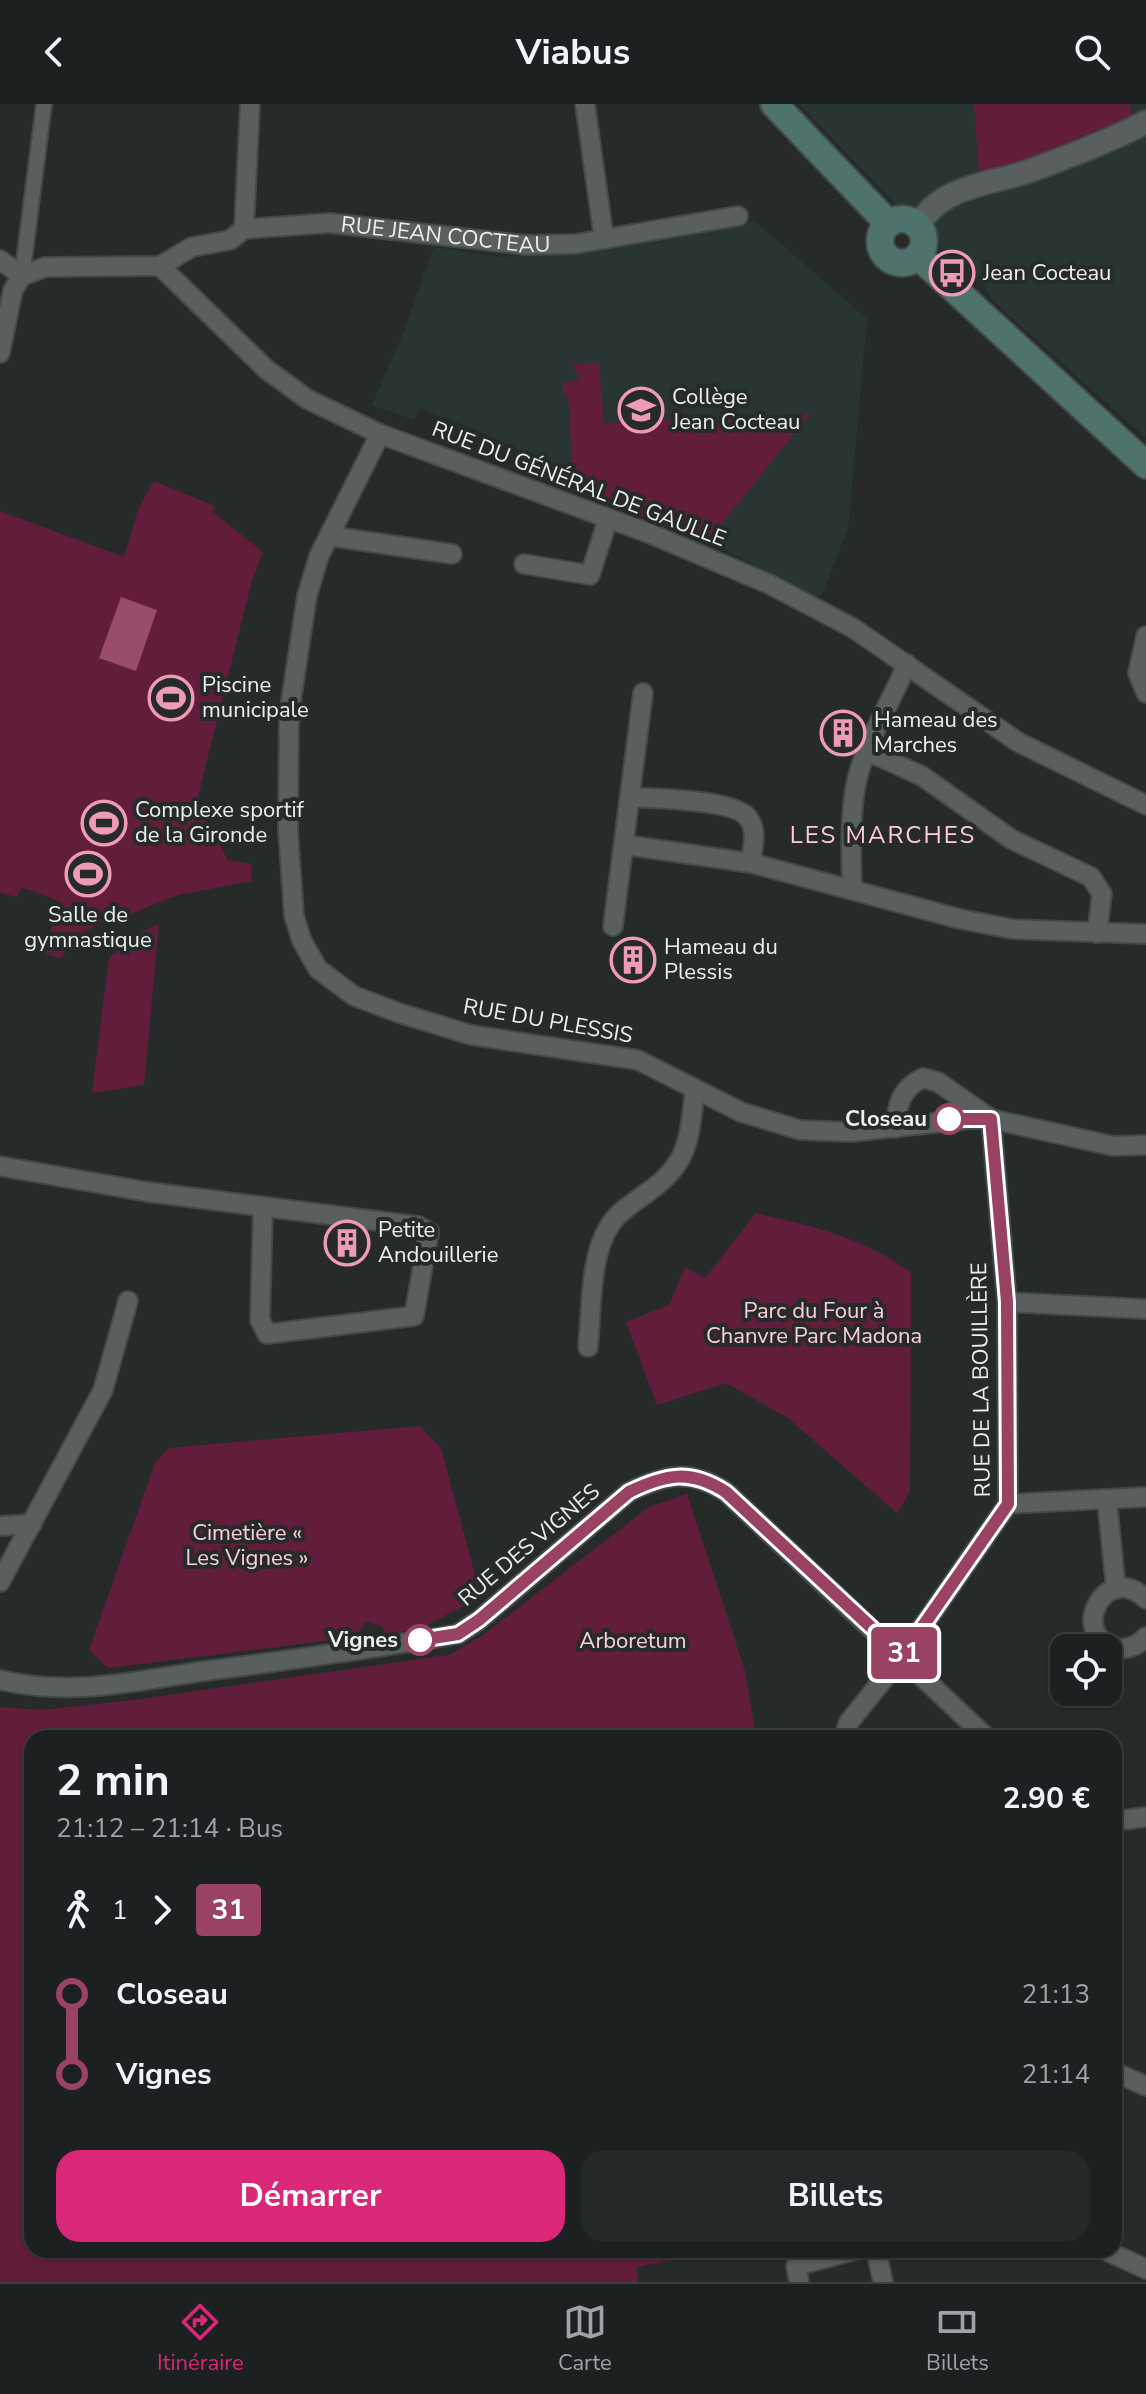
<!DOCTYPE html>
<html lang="fr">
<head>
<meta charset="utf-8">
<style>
	body { margin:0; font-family:"Nunito Sans",sans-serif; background:#252829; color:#f1f3f6; height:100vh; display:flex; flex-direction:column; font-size:30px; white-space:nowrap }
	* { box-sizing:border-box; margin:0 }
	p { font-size:26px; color:#a0a3a5 }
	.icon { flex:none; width:44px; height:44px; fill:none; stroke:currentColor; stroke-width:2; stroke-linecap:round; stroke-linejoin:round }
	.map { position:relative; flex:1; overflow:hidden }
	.sheet { position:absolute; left:24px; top:1626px; width:1098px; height:528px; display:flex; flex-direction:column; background:#1c2020; border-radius:24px; box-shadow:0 2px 6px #0004,0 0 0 2px #3a3e3e }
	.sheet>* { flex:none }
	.badge { padding:0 16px; border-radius:6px; font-size:28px; line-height:52px }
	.tools { position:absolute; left:1050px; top:1530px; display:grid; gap:16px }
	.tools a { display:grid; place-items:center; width:72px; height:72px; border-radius:16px; background:#1c2020; box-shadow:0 2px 6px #0004,0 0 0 2px #3a3e3e; font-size:40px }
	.map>.badge { position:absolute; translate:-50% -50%; box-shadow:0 0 0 4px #fff }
	.legs { display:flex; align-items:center; gap:12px; height:88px; padding:0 32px; font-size:26px }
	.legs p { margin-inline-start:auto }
	.summary { display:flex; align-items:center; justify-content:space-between; height:136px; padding:0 32px }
	h1 { font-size:44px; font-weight:700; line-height:60px }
	.button { display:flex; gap:16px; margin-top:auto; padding:16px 32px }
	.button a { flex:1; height:92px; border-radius:24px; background:#db2777; color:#fff; font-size:32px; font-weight:700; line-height:92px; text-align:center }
	.button a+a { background:#252829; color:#f1f3f6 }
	ul { padding:0 32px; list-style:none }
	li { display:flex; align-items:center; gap:28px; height:80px; font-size:30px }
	li i { display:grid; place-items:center; width:12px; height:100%; margin:0 10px; background:currentColor }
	li i::after { content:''; width:20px; height:20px; margin:-10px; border:6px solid; border-radius:50%; background:#1c2020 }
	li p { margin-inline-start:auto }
	li:first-child i { background:linear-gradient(#0000 50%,currentColor 0) }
	li:last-child i { background:linear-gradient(currentColor 50%,#0000 0) }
	header { display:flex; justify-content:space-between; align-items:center; height:104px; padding:0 32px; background:#1c2020; font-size:36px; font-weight:700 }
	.menu { display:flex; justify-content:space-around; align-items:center; height:112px; border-top:2px solid #3a3e3e; background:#1c2020; font-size:22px; color:#a0a3a5 }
	.menu a { display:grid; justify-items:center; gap:4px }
	.menu .current { color:#db2777 }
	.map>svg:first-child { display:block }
</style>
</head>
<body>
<header><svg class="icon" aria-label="back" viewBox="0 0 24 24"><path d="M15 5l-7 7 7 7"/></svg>Viabus<svg class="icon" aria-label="search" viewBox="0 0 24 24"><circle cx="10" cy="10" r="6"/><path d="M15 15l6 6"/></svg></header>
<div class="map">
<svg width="1146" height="2178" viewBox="0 0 1146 2178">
	<rect width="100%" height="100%" fill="#262b2a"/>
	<g fill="#283532">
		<polygon points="799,0 1146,0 1146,334 992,196 984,182 921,126"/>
		<polygon points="755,117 867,215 848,424 822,491 812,493 722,444 576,387 581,375 476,326 419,304 414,316 372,301 402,232 434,143 501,153 600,147"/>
	</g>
	<g fill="#621d3b">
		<polygon points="974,0 1130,0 1132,18 1098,33 1089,29 1077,34 1075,42 1036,55 979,67"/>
		<polygon points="599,259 604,319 810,310 707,438 576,387 581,376 569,371 572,357 568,291 563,291 563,278 580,276 573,260"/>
		<polygon points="154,377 215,402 213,408 263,448 252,476 194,709 205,714 228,756 251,760 252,777 178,791 120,814 111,811 109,815 72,834 61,855 44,849 59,797 21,783 17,793 0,789 0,407 124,453 139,403"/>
		<polygon points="159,820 144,981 92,989 109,854 143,827"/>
		<path d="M756,1109C814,1123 862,1132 911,1169L910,1388L897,1409L788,1314L726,1279L657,1301L626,1218L669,1201L685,1163L705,1174Z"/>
		<polygon points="420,1322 441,1344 481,1493 425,1522 388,1531 381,1522 366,1518 355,1533 108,1564 89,1546 155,1359 169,1344"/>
		<polygon points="687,1390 745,1567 756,1634 32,1634 32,2146 720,2146 637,2163 638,2178 0,2178 0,1603 41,1606 134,1596 449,1551 483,1531 649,1403"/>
	</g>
	<polygon fill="#984d6a" points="121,493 157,506 136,567 99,554"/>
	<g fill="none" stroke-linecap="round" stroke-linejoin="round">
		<g stroke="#444947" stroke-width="18">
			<polyline id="pedestrian" points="22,172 44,0"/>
		</g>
		<g stroke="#444947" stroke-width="22">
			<g id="minor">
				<polyline points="585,0 604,135"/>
				<polyline points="244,125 250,0"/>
				<polyline points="0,156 22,172"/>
				<polyline points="160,162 266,265 307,295 380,330 651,430 769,480 853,524 1018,638 1146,701"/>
				<path id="s1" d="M22,172L45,163L160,162L192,143L230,136L244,125L330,119L526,141L575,140L738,112"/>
				<polyline points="0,249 13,186 22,172"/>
				<polyline points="380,330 319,452 307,492 289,610 288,726 294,812 302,837 318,865 354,892 399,909 471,931 638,956 741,1008 800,1026 851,1028 970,1015 991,1015 1113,1042 1146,1041"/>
				<polyline points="329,432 452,450"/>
				<polyline points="524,460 590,471 608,415"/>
				<polyline points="1146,532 1138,569 1146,589"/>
				<polyline points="867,647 922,672 1011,735 1091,773 1102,790 1097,829"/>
				<path d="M632,693C656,695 737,695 749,715C758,728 752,744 751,759"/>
				<polyline points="626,741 751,759 960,815 1012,825 1146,830"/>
				<path d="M852,784C851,751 850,718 855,685C863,641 890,601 907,560"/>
				<polyline points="613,822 643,589"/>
				<path d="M895,1024C897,1001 901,984 923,974L938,978L991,1015"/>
				<polyline points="0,1062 148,1088 418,1122 429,1128 414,1212 267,1230 260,1216 263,1104"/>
				<polyline points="1007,1198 1146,1205"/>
				<path d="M588,1243C592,1206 589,1153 610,1121C619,1107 635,1098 648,1088C690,1059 689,1033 695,986"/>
				<polyline points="1107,1397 1116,1485"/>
				<polyline points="1008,1400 1146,1393"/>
				<polyline points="0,1422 32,1420"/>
				<polyline points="0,1478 103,1286 128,1197"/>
				<path d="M1146,1495C1105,1455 1067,1533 1117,1544C1129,1546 1138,1541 1146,1533"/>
				<path d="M0,1576C73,1593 132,1577 205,1567C290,1556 374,1545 458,1530L479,1516L629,1388C666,1370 690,1365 726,1388L987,1634"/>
				<polyline points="844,1634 849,1618 902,1552 1008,1400 1007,1198 991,1015"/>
				<polyline points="1114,1717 1146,1713"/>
				<polyline points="1114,1968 1146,1982"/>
				<polyline points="876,2146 883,2178"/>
				<polyline points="1105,2146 1146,2165"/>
				<polyline points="799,2178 796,2162 855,2146"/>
			</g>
		</g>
		<g stroke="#444947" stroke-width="26">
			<path id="tertiary" d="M918,122C942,80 991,81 1032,66C1070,52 1110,37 1146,18"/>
		</g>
		<g stroke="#444947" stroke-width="30">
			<g id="secondary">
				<polyline points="774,0 888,119"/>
				<circle cx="902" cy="137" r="22"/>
				<polyline points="918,152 1146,361"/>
			</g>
		</g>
		<use href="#pedestrian" stroke="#595f5e" stroke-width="14"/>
		<use href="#minor" stroke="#595f5e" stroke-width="18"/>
		<use href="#tertiary" stroke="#595f5e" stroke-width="22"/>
		<use href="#secondary" stroke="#4e736d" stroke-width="26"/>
	</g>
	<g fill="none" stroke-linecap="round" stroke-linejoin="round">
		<g stroke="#fff" stroke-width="18">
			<path id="line-1" d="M420,1536L458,1530L479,1516L629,1388C666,1370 690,1365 726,1388L902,1552L1008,1400L1007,1198L991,1015H949"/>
		</g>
		<use href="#line-1" stroke="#994263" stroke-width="12"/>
	</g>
	<defs>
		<g id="bus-ring" transform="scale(2.3)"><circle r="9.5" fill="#262b2a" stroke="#ef9ab8" stroke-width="1.5"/><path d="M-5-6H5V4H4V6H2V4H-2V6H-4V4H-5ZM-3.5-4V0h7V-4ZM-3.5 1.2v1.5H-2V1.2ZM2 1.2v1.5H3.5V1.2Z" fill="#ef9ab8"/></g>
		<g id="school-ring" transform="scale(2.3)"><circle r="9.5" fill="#262b2a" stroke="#ef9ab8" stroke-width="1.5"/><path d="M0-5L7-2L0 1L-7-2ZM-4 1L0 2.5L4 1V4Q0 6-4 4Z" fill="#ef9ab8"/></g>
		<g id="stadium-ring" transform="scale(2.3)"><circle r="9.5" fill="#262b2a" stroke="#ef9ab8" stroke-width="1.5"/><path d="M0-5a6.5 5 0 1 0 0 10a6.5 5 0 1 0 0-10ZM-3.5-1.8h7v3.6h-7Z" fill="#ef9ab8"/></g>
		<g id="building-ring" transform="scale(2.3)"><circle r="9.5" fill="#262b2a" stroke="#ef9ab8" stroke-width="1.5"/><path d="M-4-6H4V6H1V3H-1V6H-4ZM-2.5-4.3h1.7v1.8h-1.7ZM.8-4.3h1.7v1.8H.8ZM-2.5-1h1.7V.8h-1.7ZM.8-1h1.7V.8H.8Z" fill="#ef9ab8"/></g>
	</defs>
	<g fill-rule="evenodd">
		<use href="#bus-ring" x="952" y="169"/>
		<use href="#school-ring" x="641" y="306"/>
		<use href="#stadium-ring" x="171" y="594"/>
		<use href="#building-ring" x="843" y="629"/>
		<use href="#stadium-ring" x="104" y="719"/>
		<use href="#stadium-ring" x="88" y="770"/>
		<use href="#building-ring" x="633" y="856"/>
		<use href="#building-ring" x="347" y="1139"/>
	</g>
	<g fill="#fff" stroke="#994263" stroke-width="4">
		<circle cx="949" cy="1015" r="14"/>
		<circle cx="420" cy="1536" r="14"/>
	</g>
	<g text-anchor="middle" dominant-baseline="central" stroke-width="8" stroke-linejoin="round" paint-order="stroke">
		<g font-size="22" fill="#ebefee" stroke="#262b2a">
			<text stroke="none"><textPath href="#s1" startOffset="436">RUE JEAN COCTEAU</textPath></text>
			<text transform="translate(579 380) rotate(21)">RUE DU GÉNÉRAL DE GAULLE</text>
			<text transform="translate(548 917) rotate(10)">RUE DU PLESSIS</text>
			<text transform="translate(981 1276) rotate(-91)">RUE DE LA BOUILLÈRE</text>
			<text transform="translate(529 1441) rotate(-40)">RUE DES VIGNES</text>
		</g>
		<g font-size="22" fill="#ebefee" stroke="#262b2a" text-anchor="start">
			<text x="983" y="169">Jean Cocteau</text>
			<text x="672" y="293">Collège<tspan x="672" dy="25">Jean Cocteau</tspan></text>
			<text x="202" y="581">Piscine<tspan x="202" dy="25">municipale</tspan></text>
			<text x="874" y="616">Hameau des<tspan x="874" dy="25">Marches</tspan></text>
			<text x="135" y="706">Complexe sportif<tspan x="135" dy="25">de la Gironde</tspan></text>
			<text x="88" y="811" text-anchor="middle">Salle de<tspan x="88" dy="25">gymnastique</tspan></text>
			<text x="664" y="843">Hameau du<tspan x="664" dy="25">Plessis</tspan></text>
			<text x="378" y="1126">Petite<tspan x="378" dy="25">Andouillerie</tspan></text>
		</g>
		<g font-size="22" font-weight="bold" fill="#ebefee" stroke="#262b2a" text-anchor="end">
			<text x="927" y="1015">Closeau</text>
			<text x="398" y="1536">Vignes</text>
		</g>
		<g font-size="22" fill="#fccedd" stroke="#262b2a">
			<text x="814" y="1207">Parc du Four à<tspan x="814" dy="25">Chanvre Parc Madona</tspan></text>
			<text x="247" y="1429">Cimetière «<tspan x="247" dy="25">Les Vignes »</tspan></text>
			<text x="633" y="1537">Arboretum</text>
		</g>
		<g font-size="24" letter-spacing="2" fill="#fdcbdb" stroke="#262b2a">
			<text x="883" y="731">LES MARCHES</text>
		</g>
	</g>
</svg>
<div class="tools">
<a><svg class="icon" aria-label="locate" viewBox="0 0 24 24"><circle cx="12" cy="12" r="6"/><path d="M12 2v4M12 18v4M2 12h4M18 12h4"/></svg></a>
</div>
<b class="badge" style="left:904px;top:1549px;background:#994263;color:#fff">31</b>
<section class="sheet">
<div class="summary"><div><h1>2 min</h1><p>21:12 – 21:14 · Bus</p></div><b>2.90 €</b></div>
<div class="legs"><svg class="icon" aria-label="walk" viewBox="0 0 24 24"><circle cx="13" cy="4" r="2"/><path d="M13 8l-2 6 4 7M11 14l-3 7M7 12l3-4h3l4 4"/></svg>1<svg class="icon" aria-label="forward" viewBox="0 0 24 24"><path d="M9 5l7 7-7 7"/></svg><b class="badge" style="background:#994263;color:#fff">31</b></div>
<ul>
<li><i style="color:#994263"></i><b>Closeau</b><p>21:13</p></li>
<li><i style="color:#994263"></i><b>Vignes</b><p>21:14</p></li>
</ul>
<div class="button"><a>Démarrer</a><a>Billets</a></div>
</section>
</div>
<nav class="menu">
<a class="current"><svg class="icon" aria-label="directions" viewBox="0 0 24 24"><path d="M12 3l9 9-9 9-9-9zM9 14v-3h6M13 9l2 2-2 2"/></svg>Itinéraire</a>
<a><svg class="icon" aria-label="map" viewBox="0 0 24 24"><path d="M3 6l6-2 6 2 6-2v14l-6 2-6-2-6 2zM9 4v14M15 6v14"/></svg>Carte</a>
<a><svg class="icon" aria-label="tickets" viewBox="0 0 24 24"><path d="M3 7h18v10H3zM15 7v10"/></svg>Billets</a>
</nav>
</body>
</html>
